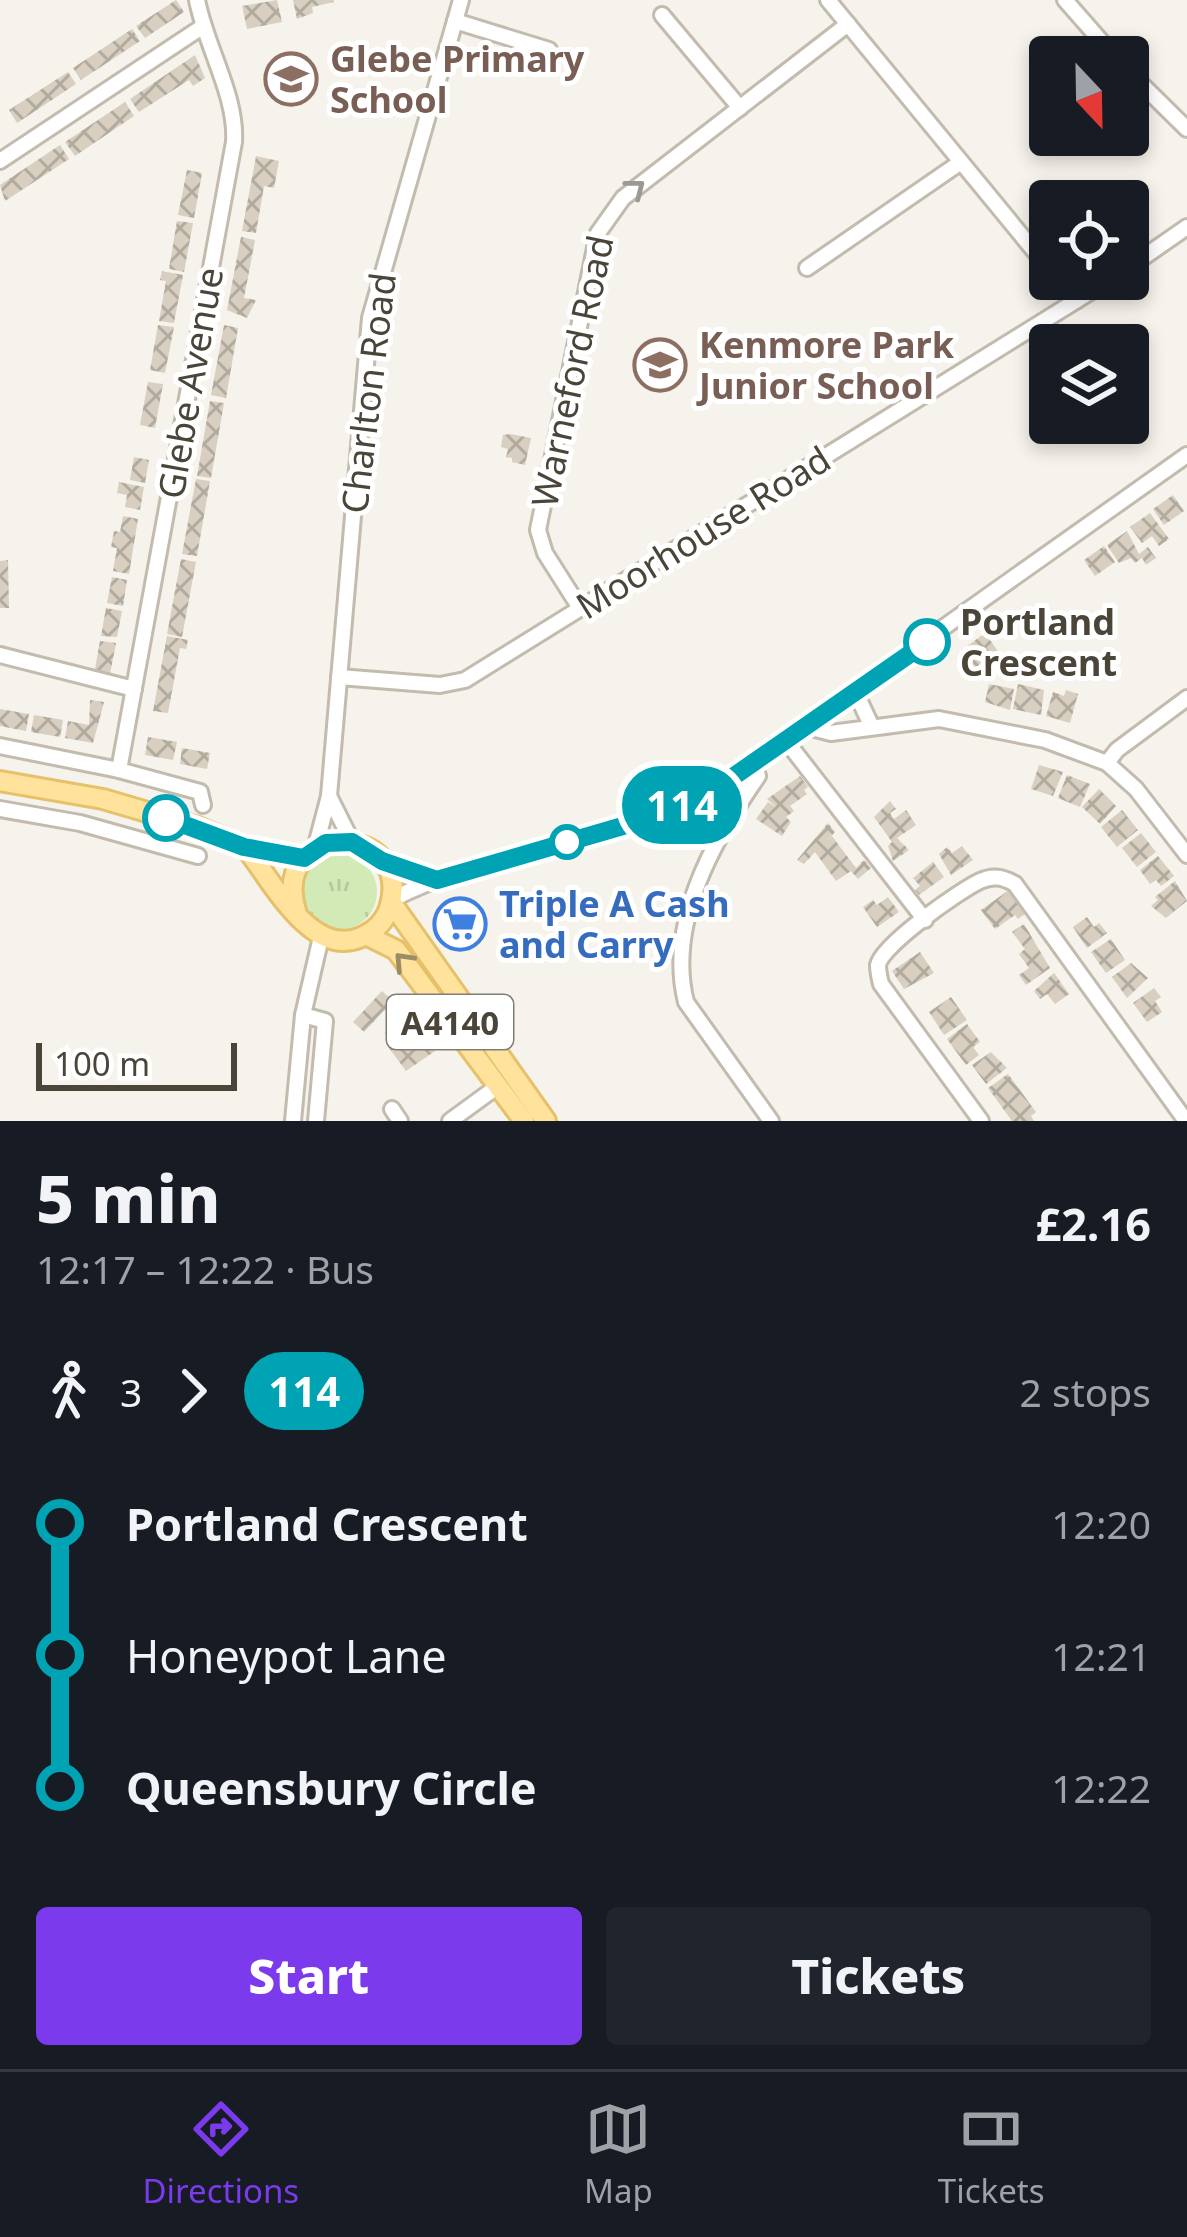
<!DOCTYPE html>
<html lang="en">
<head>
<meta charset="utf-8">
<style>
	body { margin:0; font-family:"Noto Sans",sans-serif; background:#20242c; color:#f1f3f6; height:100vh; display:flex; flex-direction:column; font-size:45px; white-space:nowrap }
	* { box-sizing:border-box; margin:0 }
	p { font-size:39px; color:#9ea1a6 }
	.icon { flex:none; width:66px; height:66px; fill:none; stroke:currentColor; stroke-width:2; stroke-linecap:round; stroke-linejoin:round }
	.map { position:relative; height:1121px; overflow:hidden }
	.panel { display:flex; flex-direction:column; background:#171b24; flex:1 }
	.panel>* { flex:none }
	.badge { padding:0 24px; border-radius:39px; font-size:42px; line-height:78px }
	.needle { width:78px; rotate:158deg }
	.tools { position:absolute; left:1029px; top:36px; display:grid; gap:24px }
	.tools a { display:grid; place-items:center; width:120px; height:120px; border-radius:12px; background:#171b24; box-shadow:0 6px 18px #0003; font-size:60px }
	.scale { position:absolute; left:36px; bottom:30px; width:201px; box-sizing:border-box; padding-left:12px; border:6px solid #4b4439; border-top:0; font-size:33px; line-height:42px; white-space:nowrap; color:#4b4439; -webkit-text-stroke:9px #fff; paint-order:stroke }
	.map>.badge { position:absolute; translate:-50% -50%; box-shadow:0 0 0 6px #fff }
	.legs { display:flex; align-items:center; gap:18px; height:132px; padding:0 36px; font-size:39px }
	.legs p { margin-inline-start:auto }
	.head { display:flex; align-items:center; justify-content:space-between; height:204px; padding:0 36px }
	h1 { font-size:66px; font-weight:800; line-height:90px }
	.primary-button { display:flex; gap:24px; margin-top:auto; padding:24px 36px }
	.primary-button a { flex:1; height:138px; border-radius:12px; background:#7c3aed; color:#fff; font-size:48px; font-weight:800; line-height:138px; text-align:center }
	.primary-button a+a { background:#20242c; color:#f1f3f6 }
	ul { padding:0 36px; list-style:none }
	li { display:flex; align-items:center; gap:42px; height:132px; font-size:45px }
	li i { display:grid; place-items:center; width:18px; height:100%; margin:0 15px; background:currentColor }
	li i::after { content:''; width:30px; height:30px; margin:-15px; border:9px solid; border-radius:50%; background:#171b24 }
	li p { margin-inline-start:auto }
	li:first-child i { background:linear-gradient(#0000 50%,currentColor 0) }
	li:last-child i { background:linear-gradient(currentColor 50%,#0000 0) }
	.tabs { display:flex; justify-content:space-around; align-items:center; height:168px; border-top:3px solid #363941; background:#171b24; font-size:33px; color:#9ea1a6 }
	.tabs a { display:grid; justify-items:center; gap:6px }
	.tabs .active { color:#7c3aed }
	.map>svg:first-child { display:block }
</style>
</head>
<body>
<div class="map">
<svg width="1187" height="1121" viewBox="0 0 1187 1121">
	<defs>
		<pattern id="grass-tufts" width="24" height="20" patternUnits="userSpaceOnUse" patternTransform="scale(3)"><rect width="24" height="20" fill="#d2eab5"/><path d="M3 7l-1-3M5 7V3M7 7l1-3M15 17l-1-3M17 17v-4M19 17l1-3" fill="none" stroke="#b6ca9c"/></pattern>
		<pattern id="building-cross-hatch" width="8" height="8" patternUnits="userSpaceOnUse" patternTransform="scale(3)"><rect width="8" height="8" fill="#d8cfc1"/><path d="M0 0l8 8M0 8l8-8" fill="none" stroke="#b1aa9e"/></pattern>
	</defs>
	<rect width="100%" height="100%" fill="#f6f3ec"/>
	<circle fill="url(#grass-tufts)" cx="339" cy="892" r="38"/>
	<g fill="url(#building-cross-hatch)">
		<polygon points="176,0 184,12 145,38 136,26"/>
		<polygon points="277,0 282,22 247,29 242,6"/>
		<polygon points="293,0 333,0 334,2 312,7 313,13 297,19"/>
		<polygon points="132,29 140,41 81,80 73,68"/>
		<polygon points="195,55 205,78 193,86 189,80 139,112 130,99"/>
		<polygon points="68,72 76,84 17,123 9,110"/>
		<polygon points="125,102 134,116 75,156 65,142"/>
		<polygon points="60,145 69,159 5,201 0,185"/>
		<polygon points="256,156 279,161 274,188 264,186 256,233 242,231"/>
		<polygon points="187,170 202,173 194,218 178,215"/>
		<polygon points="177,221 193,223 184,272 169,269"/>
		<polygon points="241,237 255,240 244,298 256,300 247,318 227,310"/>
		<polygon points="162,271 183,275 174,323 159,321 166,281 160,280"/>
		<polygon points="158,325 174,327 165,373 150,370"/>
		<polygon points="224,325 238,328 226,398 211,395"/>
		<polygon points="148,382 163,384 155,428 140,425"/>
		<polygon points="210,401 224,403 211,478 197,476"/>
		<polygon points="510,434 531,438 525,465 512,462 512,458 506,457 508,449 501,447 503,435"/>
		<polygon points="134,457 149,460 145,483 130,480"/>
		<polygon points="196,479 210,481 197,556 182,554"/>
		<polygon points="119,482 144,487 140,510 125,507 127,495 117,493"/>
		<polygon points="1173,495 1184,511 1164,525 1153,509"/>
		<polygon points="1150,513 1169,539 1159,546 1152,536 1142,543 1130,527"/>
		<polygon points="123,516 138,519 129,574 113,571 117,548 111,547 114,531 120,532"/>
		<polygon points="1127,531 1139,554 1148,547 1156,558 1146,565 1142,558 1135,563 1131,558 1119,563 1107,545"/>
		<polygon points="1104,546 1115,562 1095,576 1084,560"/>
		<polygon points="181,559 196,562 182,637 167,634"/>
		<polygon points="8,560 9,608 0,608 0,561"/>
		<polygon points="112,577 127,580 123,606 107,603"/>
		<polygon points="106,608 122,611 117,637 101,636"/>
		<polygon points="985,633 1000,654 990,661 985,653 979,657 983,662 975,668 962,650"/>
		<polygon points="167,636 188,640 186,649 180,648 168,713 153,711"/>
		<polygon points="100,641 116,643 110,674 95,669"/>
		<polygon points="989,684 1014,689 1010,710 985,702"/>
		<polygon points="1018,684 1044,690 1041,715 1013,709"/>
		<polygon points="1066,690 1078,694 1070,723 1046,716 1053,692 1064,696"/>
		<polygon points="90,700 104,702 93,743 65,738 68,721 89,725"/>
		<polygon points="0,709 29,714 26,731 0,726"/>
		<polygon points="34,715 63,720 60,737 31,732"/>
		<polygon points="148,737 177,742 173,760 145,755"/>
		<polygon points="182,748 210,753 207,769 180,764"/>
		<polygon points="1039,765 1063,772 1053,796 1031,789"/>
		<polygon points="1067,775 1090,784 1080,807 1058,798"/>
		<polygon points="800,776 808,787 804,790 807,794 790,806 794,811 786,817 791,822 782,836 756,819 768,802 777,808 767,799"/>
		<polygon points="1099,789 1116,806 1100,824 1082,807"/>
		<polygon points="890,801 896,809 890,813 894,819 906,810 916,825 897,838 909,850 893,861 888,846 892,842 874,817"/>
		<polygon points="1122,810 1138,830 1117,847 1101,827"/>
		<polygon points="828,823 835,832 827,841 832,836 856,868 864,860 871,868 858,879 851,871 836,881 815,852 804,864 797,860"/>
		<polygon points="1141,833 1156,852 1137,867 1122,848"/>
		<polygon points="962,846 973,860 951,875 939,854 947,847 952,853"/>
		<polygon points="1158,856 1174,876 1161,886 1156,880 1150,884 1140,870"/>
		<polygon points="933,862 944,877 919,895 915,890 920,886 913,878"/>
		<polygon points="1175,881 1187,901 1166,918 1151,906 1158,900 1155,897"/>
		<polygon points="1009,890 1025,914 1018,919 1015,915 995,929 981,910"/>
		<polygon points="888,897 899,912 877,927 863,907 873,900 877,905"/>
		<polygon points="1087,917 1094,927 1099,923 1107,933 1087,948 1073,927"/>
		<polygon points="1024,924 1050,968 1026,985 1019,975 1029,968 1019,954 1025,949 1012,932"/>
		<polygon points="1111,939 1125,960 1106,973 1091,952"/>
		<polygon points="920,952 934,973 904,989 892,971"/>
		<polygon points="1131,963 1148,978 1127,998 1112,977"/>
		<polygon points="1054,973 1069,994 1055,1004 1047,994 1040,999 1034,991"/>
		<polygon points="1154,988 1161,997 1155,1001 1162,1012 1147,1022 1133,1003"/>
		<polygon points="382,991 393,1001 364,1032 353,1022"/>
		<polygon points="951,997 967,1020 944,1035 929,1012"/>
		<polygon points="404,1019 412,1021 435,1051 406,1071 389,1048 393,1045 385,1032"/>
		<polygon points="967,1024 980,1042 973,1047 979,1055 966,1065 947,1039"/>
		<polygon points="991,1052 1007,1068 986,1084 972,1065"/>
		<polygon points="1008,1074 1036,1112 1031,1116 1034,1121 1012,1121 988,1088"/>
	</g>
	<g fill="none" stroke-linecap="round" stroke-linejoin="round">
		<g stroke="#c2bbae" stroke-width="20">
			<g id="minor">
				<polyline points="828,0 1050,270"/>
				<polyline points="1065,0 1115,57"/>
				<polyline points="662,15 740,108"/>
				<polyline points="455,21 549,50"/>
				<polyline points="1128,71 1187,129"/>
				<polyline points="0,161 202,27"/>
				<polyline points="807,268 961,162"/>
				<polyline points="1128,268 1187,227"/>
				<polyline points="1057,279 1076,301"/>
				<polyline points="580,608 545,553 538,530 598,233 623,198 848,24"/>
				<polyline points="0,655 134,689"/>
				<polyline points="339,677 440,685 465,680 1111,279"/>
				<polyline points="856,693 871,725"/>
				<polyline points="808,727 831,733 939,719 1045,740 1107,763 1136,789 1187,855"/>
				<polyline points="787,742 925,920"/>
				<polyline points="0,746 119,770 200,792 203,805"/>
				<polyline points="1107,763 1117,750 1187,698"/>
				<path d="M754,765L758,776C714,839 666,923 686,1002L771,1121"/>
				<path d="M119,770L234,142C237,96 206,47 197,0"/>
				<polyline points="329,796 352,842"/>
				<polyline points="0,809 80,823 198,856"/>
				<polyline points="315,849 329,796 370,318 461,0"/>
				<polyline points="382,861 437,880"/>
				<path d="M391,900C489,849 613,841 714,790L1187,455"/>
				<polyline points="303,1015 325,1021 316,1121"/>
				<polyline points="392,1109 400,1121"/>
				<polyline points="293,1121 303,1015 321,937"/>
				<polyline points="450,1121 498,1086"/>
				<path d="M981,1121L881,984C880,980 878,969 878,965C882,945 959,891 980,881C993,875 1003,877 1015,884L1186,1121"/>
			</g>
		</g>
		<g stroke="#e6c16a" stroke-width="24">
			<g id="major">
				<polyline points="0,781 103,799 198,827 245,847 304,858"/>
				<path d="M245,847C271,879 310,957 359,938C374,932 386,921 390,905C413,821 266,819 297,914"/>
				<polyline points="391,902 546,1121"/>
				<polyline points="366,935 396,950 524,1121"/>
			</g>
		</g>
		<use href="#minor" stroke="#fff" stroke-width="14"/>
		<use href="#major" stroke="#ffe39c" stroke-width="18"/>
	</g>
	<defs><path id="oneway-chevron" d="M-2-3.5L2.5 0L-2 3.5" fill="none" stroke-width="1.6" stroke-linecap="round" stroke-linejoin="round" transform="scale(3)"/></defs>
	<use stroke="#9c9892" href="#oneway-chevron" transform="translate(636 188) rotate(-38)"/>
	<use stroke="#9c8c66" href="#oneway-chevron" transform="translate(403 961) rotate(-133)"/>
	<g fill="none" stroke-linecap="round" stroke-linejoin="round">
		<g stroke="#fff" stroke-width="27">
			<polyline id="line-1" points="166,818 244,847 304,858 326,843 352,842 382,861 437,880 640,821 714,790 927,642"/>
		</g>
		<use href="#line-1" stroke="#00a3b4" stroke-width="18"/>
	</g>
	<defs>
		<g id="school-ring" transform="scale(2.7)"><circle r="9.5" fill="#fff" stroke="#8d6e63" stroke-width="1.5"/><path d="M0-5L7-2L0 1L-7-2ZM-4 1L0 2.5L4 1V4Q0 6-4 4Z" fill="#8d6e63"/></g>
		<g id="supermarket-ring" transform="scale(2.7)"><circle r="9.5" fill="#fff" stroke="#3f7fe0" stroke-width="1.5"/><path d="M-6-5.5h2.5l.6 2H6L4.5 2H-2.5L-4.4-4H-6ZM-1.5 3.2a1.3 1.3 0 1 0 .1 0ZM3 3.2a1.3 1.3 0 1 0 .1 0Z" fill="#3f7fe0"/></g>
	</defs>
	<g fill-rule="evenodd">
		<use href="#school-ring" x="291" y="79"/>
		<use href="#school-ring" x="660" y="365"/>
		<use href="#supermarket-ring" x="460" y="924"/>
	</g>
	<g fill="#fff" stroke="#00a3b4" stroke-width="6">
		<circle cx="927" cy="642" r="21"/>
		<circle cx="166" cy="818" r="21"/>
		<circle cx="567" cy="842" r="15"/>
	</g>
	<g text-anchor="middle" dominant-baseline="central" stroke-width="10" stroke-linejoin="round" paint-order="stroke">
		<rect fill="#fff" stroke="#817c74" stroke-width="3" x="387" y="995" width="126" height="54" rx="9"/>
		<g font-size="33" font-weight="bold" fill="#4b4439">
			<text x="450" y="1022">A4140</text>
		</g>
		<g font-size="36" font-weight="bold" fill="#785e54" stroke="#fff" text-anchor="start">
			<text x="330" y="58">Glebe Primary<tspan x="330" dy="41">School</tspan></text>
			<text x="699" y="344">Kenmore Park<tspan x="699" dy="41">Junior School</tspan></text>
		</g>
		<g font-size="36" fill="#4b4439" stroke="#fff">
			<text transform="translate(572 371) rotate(-78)">Warneford Road</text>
			<text transform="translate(190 383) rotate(-80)">Glebe Avenue</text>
			<text transform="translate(368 393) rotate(-83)">Charlton Road</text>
			<text transform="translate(703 532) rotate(-32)">Moorhouse Road</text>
		</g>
		<g font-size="36" font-weight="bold" fill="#4b4439" stroke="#fff" text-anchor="start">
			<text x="960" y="621">Portland<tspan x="960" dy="41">Crescent</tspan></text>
		</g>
		<g font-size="36" font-weight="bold" fill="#366cbe" stroke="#fff" text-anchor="start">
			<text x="499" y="903">Triple A Cash<tspan x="499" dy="41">and Carry</tspan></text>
		</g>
	</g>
</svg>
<div class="tools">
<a><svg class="needle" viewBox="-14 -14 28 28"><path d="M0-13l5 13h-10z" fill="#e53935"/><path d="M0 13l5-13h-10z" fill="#9ea1a6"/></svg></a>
<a><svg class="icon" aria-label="locate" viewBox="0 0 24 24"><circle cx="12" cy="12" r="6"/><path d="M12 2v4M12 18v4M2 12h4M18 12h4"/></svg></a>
<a><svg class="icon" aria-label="layers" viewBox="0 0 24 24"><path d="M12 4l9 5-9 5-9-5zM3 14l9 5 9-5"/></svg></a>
</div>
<div class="scale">100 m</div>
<b class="badge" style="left:682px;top:805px;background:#00a3b4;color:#fff">114</b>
</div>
<section class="panel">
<div class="head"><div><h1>5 min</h1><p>12:17 – 12:22 · Bus</p></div><b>£2.16</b></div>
<div class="legs"><svg class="icon" aria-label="walk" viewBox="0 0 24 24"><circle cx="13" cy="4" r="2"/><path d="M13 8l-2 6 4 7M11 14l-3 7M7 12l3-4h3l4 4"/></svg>3<svg class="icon" aria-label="forward" viewBox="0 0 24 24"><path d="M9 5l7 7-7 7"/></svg><b class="badge" style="background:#00a3b4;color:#fff">114</b><p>2 stops</p></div>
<ul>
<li><i style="color:#00a3b4"></i><b>Portland Crescent</b><p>12:20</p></li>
<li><i style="color:#00a3b4"></i><span>Honeypot Lane</span><p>12:21</p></li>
<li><i style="color:#00a3b4"></i><b>Queensbury Circle</b><p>12:22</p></li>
</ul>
<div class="primary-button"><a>Start</a><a>Tickets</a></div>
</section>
<nav class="tabs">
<a class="active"><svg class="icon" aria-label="directions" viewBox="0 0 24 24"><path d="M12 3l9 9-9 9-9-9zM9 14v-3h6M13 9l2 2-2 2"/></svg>Directions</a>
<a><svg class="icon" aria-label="map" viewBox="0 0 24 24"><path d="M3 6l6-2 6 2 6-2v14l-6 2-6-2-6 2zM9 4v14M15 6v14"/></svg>Map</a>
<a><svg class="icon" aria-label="tickets" viewBox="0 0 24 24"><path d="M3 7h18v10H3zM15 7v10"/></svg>Tickets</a>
</nav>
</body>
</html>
